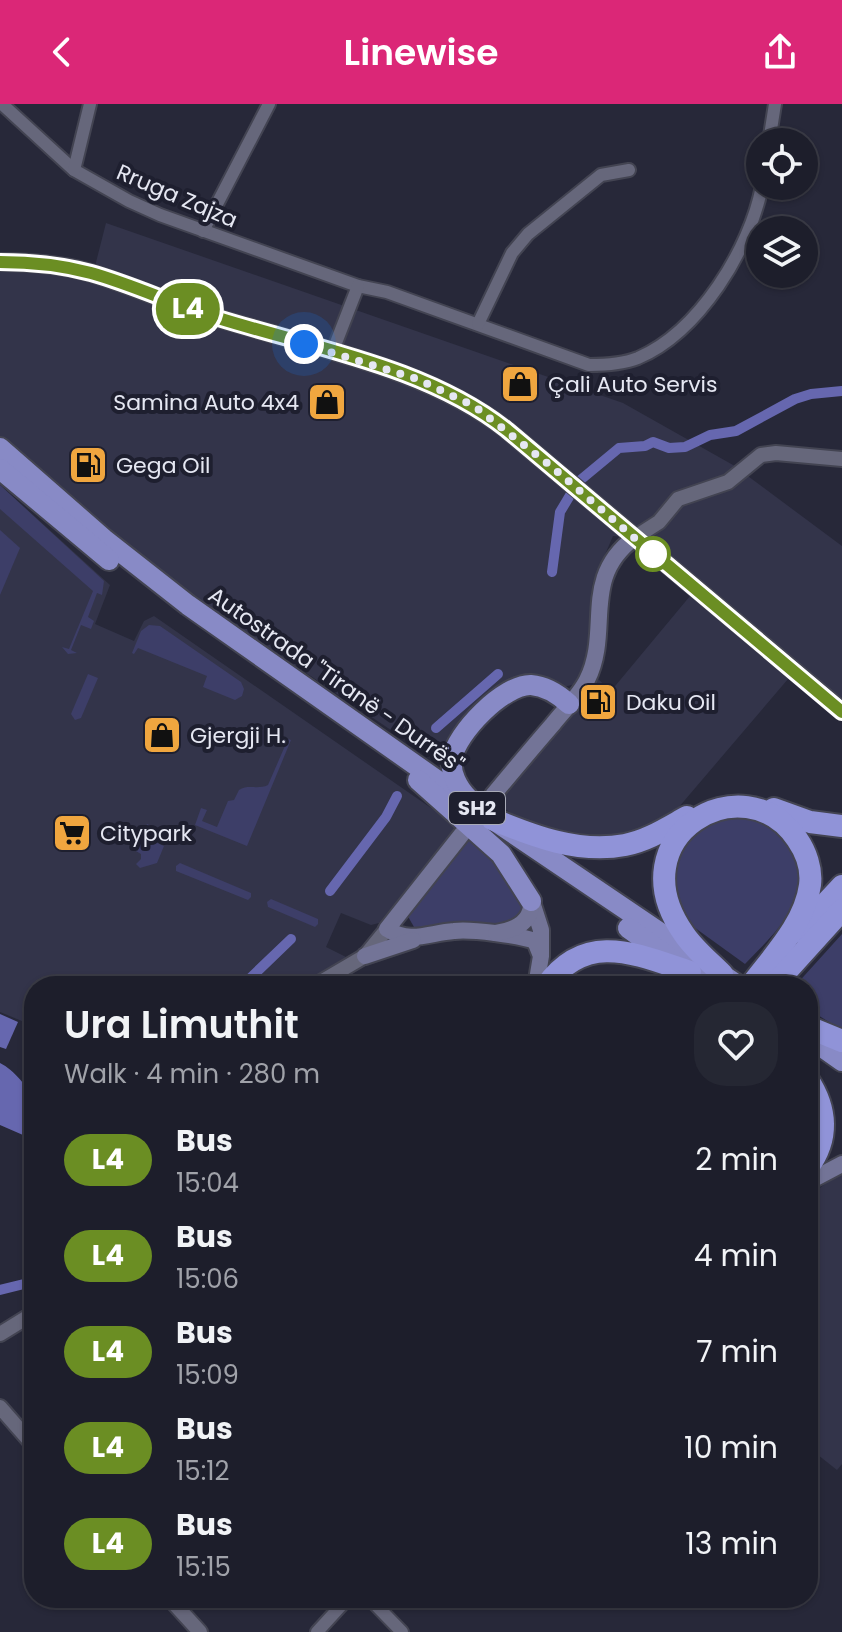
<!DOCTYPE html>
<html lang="en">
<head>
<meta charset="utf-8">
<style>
	body { margin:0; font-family:Poppins,sans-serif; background:#252733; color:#f1f3f6; height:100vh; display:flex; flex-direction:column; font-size:30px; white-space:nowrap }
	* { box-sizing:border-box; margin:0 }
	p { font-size:26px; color:#a0a2a9 }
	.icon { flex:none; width:44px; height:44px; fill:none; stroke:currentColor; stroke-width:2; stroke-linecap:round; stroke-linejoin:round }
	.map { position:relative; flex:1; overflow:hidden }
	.sheet { position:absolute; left:24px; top:872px; width:794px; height:632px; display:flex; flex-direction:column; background:#1d1e2b; border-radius:32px; box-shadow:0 2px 6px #0004,0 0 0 2px #3b3c47 }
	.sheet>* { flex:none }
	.badge { padding:0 16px; border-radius:26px; font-size:28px; line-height:52px }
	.tools { position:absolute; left:746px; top:24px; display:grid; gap:16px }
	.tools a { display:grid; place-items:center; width:72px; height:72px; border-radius:50%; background:#1d1e2b; box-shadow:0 2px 6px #0004,0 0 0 2px #3b3c47; font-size:40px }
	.you { position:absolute; width:40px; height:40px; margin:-20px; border:6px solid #fff; border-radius:50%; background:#1a73e8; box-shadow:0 0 0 12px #1a73e833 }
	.map>.badge { position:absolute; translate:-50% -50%; box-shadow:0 0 0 4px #fff }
	.round { display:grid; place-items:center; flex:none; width:84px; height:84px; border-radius:32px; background:#252733 }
	.summary { display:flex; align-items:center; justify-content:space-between; height:136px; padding:0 40px }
	h1 { font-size:38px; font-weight:600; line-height:60px }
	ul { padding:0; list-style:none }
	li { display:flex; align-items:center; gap:24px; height:96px; padding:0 40px }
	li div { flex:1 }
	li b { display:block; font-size:30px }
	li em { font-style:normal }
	li .badge { min-width:88px; font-weight:700; text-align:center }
	header { display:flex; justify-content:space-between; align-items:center; height:104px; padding:0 40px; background:#db2777; color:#fff; font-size:36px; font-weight:600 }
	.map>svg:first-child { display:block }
</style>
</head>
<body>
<header><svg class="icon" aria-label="back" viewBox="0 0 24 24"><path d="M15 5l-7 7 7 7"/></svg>Linewise<svg class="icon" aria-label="share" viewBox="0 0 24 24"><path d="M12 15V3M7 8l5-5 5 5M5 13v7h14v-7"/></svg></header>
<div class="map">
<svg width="842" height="1528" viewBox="0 0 842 1528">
	<rect width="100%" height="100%" fill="#272839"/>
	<g fill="#33344a">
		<polygon points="106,119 623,299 733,361 842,442 842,608 794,568 673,710 642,727 608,735 553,730 535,718 527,721 497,699 598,575 611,587 695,486 634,434 613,432 592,481 591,543 586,567 575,580 564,583 537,577 469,618 434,655 165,474 60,390 0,332 0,158 93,170"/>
		<polygon points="0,381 110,481 95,520 134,537 144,517 154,512 457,722 379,819 371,821 341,809 326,843 346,853 340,857 297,882 34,882 34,922 0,908"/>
		<polygon points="842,1067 842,1360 837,1366 808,1343 808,1093"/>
	</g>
	<g fill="#3d3e68">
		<polygon points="0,381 104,477 102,491 97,489 88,513 94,517 91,525 81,521 71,546 77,549 68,550 62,543 69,545 93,487 0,405"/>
		<polygon points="0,426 20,444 0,491"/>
		<polygon points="149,521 160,522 241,578 244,585 242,592 235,596 203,583 207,572 138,544 134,550 132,549 141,527"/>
		<polygon points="88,570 98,574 81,614 75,616 71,610"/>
		<path d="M288,635L291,636L247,742L195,721L201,704L207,706L202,717L217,723L228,697L234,696L239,686C248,680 258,686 268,681Z"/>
		<path d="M737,710C767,718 787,723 797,755C809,800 773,831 745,860L691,821L675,799L676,749L707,717Z"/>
		<polygon points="147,720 151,722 147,734 164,742 157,759 140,764 136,760 141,755 141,750 129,743 139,738"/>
		<polygon points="469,730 480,737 527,804 512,821 414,823 406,809"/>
		<polygon points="180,759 251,789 251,793 248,796 176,767 176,762"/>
		<polygon points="271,795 318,815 318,820 315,823 268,803 267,798"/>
		<polygon points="842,830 842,926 808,905 808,882 795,882"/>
	</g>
	<g fill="#6667af">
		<polygon points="0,910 18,918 6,945 0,943"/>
		<path d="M0,959C14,966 29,984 34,997C36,1004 34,1017 34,1024L28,1022L23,1031L0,1021Z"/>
	</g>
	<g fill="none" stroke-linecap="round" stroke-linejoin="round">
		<g stroke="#6667af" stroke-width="10">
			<polyline points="552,468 560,408 578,378 619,344 645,342 653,338 669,344 685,343 710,331 736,327 795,295 811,290 842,287"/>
			<polyline points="436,624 498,570"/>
			<polyline points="330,787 386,713 397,692"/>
			<polyline points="242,882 291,835"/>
			<polyline points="0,1186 28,1179 34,1174"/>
		</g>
		<g stroke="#434452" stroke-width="16">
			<g id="minor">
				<path d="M2,0L74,66L129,97L160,111L358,182L387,188L589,261C606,261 623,260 638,254C699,228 750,145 762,82"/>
				<polyline points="769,38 775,0"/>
				<polyline points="74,66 90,0"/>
				<polyline points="203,127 269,0"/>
				<polyline points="478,220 512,149 528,130 601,71 629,66"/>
				<polyline points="332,249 358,182"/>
				<polyline points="369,1494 402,1528"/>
				<polyline points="317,1528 348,1494"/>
			</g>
		</g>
		<g stroke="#434452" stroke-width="18">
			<g id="tertiary">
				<polyline points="634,434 659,418 678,395 728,378 761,351 776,349 842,355"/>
				<polyline points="314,882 365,852 387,825"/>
				<polyline points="0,1230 34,1209"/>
				<polyline points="0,1303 34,1342"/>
				<polyline points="169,1494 200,1528"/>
			</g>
		</g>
		<g stroke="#434452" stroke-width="20">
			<g id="secondary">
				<path d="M0,158C31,158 61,160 91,169C134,182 175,201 218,214C314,244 428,264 507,326L842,607"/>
				<path d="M493,691C513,667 533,643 553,620C564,606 579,592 587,576C612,526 580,475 634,434"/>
				<path d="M462,730L387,825C411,840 428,829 454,827C471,825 519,831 535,837L541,852L536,882"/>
				<polyline points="532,798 541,826 541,850"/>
				<path d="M496,829C515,826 533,818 531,797"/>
				<polyline points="365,852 413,836"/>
				<polyline points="808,1078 842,1060"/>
			</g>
		</g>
		<g stroke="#434452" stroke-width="24">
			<g id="trunk">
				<polyline points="0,344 104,435 188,501 492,715 739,882"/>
				<polyline points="0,365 109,456"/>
				<polyline points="418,676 501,750 531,797"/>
				<path d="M468,694C458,684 450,669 452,655C456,629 504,580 531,581C546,582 558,590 569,600"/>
				<polyline points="628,824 709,882"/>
				<polyline points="808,933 842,957"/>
			</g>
		</g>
		<g stroke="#434452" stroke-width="26">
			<g id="motorway">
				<polyline points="774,705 810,718 842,722"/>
				<path d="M492,715C533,732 579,750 625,741C647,737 667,724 687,713"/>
				<polyline points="799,828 842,782"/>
				<path d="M722,870C709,857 694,845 684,830C615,732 744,657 797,735C806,748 812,765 810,781C805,819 774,851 752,880"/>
				<path d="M546,882C586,826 636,850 690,868"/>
				<polyline points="773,882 842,806"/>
				<polyline points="808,923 842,937"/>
				<path d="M808,976C827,1005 829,1035 808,1063"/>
			</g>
		</g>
		<use href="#minor" stroke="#66677b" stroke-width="12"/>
		<use href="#tertiary" stroke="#66677b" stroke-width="14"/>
		<use href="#secondary" stroke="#737497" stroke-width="16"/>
		<use href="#trunk" stroke="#888ac6" stroke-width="20"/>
		<use href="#motorway" stroke="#9093d8" stroke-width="22"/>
	</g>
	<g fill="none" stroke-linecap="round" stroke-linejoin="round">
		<g stroke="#fff" stroke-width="18">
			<path id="line" d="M0,158C31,158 61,161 91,169C134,181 175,201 218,214C314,244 428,263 507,326L842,608"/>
		</g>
		<use href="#line" stroke="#6b8e23" stroke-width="12"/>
		<polyline stroke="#e5e7f2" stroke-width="8" stroke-dasharray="0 14.4" points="304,240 417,275 474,302 552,363 653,450"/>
	</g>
	<defs>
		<g id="shop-square" transform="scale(2)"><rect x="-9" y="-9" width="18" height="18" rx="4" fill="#f0a63f" stroke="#1e1f2f"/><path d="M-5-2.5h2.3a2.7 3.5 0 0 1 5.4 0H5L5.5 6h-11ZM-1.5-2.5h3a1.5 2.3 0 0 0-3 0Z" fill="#111"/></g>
		<g id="fuel-square" transform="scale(2)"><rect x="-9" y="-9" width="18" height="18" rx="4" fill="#f0a63f" stroke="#1e1f2f"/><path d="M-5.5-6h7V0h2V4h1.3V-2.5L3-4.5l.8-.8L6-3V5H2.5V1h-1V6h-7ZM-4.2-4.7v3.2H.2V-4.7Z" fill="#111"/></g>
		<g id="supermarket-square" transform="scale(2)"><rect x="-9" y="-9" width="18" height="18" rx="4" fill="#f0a63f" stroke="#1e1f2f"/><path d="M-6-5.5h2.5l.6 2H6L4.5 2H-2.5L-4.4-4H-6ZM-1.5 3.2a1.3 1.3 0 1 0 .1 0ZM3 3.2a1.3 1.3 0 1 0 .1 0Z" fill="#111"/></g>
	</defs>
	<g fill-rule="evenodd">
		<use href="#shop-square" x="520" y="280"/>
		<use href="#shop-square" x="327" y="298"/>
		<use href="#fuel-square" x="88" y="361"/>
		<use href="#fuel-square" x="598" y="598"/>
		<use href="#shop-square" x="162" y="631"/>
		<use href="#supermarket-square" x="72" y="729"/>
	</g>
	<circle fill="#fff" stroke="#6b8e23" stroke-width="4" cx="653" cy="450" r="16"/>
	<g text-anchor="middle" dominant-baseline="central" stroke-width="8" stroke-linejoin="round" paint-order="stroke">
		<rect fill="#1e1f2f" stroke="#a9abb8" stroke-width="2" x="449" y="688" width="56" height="32" rx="6"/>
		<g font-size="20" font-weight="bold" fill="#e5e7f2">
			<text x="477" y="704">SH2</text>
		</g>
		<g font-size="22" fill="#e5e7f2" stroke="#1e1f2f">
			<text transform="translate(177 92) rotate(23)">Rruga Zajza</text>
			<text transform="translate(336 576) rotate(35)">Autostrada "Tiranë - Durrës"</text>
		</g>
		<g font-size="22" fill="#e5e7f2" stroke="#1e1f2f" text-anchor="start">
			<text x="548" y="280">Çali Auto Servis</text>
			<text x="299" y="298" text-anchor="end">Samina Auto 4x4</text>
			<text x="116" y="361">Gega Oil</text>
			<text x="626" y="598">Daku Oil</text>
			<text x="190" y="631">Gjergji H.</text>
			<text x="100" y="729">Citypark</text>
		</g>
	</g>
</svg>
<div class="tools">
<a><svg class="icon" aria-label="locate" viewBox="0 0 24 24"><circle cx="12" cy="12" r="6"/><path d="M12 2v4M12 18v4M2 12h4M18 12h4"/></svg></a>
<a><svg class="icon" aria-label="layers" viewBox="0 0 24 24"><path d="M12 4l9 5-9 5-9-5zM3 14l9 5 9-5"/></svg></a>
</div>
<div class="you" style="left:304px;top:240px"></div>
<b class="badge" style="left:188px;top:205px;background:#6b8e23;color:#fff">L4</b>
<section class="sheet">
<div class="summary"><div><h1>Ura Limuthit</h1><p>Walk · 4 min · 280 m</p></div><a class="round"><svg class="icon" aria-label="heart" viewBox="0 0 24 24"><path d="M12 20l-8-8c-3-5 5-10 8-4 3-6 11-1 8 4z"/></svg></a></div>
<ul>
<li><span class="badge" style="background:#6b8e23;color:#fff">L4</span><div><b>Bus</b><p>15:04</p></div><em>2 min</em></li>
<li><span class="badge" style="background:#6b8e23;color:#fff">L4</span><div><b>Bus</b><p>15:06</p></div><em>4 min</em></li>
<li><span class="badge" style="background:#6b8e23;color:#fff">L4</span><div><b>Bus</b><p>15:09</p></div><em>7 min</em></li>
<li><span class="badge" style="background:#6b8e23;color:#fff">L4</span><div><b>Bus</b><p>15:12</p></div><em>10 min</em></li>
<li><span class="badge" style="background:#6b8e23;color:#fff">L4</span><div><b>Bus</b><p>15:15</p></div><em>13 min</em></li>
</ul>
</section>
</div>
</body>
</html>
